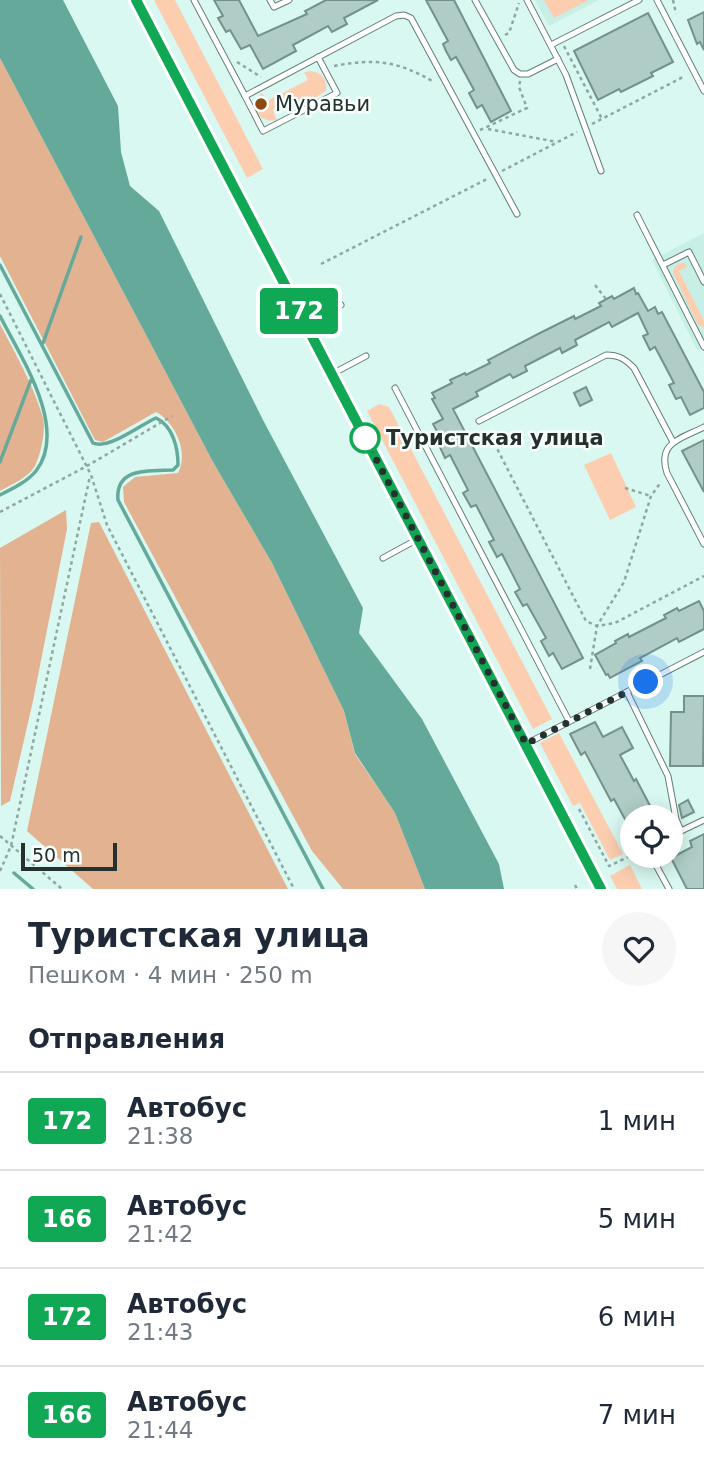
<!DOCTYPE html>
<html lang="ru">
<head>
<meta charset="utf-8">
<style>
	body { margin:0; font-family:"DejaVu Sans",sans-serif; background:#f6f6f7; color:#1f2937; height:100vh; display:flex; flex-direction:column; font-size:26px; white-space:nowrap }
	* { box-sizing:border-box; margin:0 }
	p { font-size:23px; color:#747a83 }
	.icon { flex:none; width:38px; height:38px; fill:none; stroke:currentColor; stroke-width:2; stroke-linecap:round; stroke-linejoin:round }
	.map { position:relative; height:889px; overflow:hidden }
	.drawer { display:flex; flex-direction:column; background:#fff; flex:1 }
	.drawer>* { flex:none }
	.badge { padding:0 14px; border-radius:5px; font-size:24px; line-height:46px }
	.buttons { position:absolute; left:620px; top:805px; display:grid; gap:14px }
	.buttons a { display:grid; place-items:center; width:63px; height:63px; border-radius:50%; background:#fff; box-shadow:0 4px 18px #0003; font-size:35px }
	.scale { position:absolute; left:21px; bottom:18px; width:96px; box-sizing:border-box; padding-left:7px; border:4px solid #25312e; border-top:0; font-size:19px; line-height:24px; white-space:nowrap; color:#25312e; -webkit-text-stroke:5px #f9fffd; paint-order:stroke }
	.you { position:absolute; width:35px; height:35px; margin:-18px; border:5px solid #fff; border-radius:50%; background:#1a73e8; box-shadow:0 0 0 10px #1a73e833 }
	.map>.badge { position:absolute; translate:-50% -50%; box-shadow:0 0 0 4px #fff }
	h2 { padding:0 28px; font-size:26px; line-height:63px }
	.round { display:grid; place-items:center; flex:none; width:74px; height:74px; border-radius:37px; background:#f6f6f7 }
	.head { display:flex; align-items:center; justify-content:space-between; height:119px; padding:0 28px }
	h1 { font-size:33px; font-weight:600; line-height:52px }
	ul { padding:0; list-style:none }
	li { display:flex; align-items:center; gap:21px; height:98px; padding:0 28px; border-top:2px solid #e0e1e3 }
	li div { flex:1 }
	li b { display:block; font-size:26px }
	li em { font-style:normal }
	li .badge { min-width:77px; font-weight:700; text-align:center }
	.map>svg:first-child { display:block }
</style>
</head>
<body>
<div class="map">
<svg width="704" height="889" viewBox="0 0 704 889">
	<rect width="100%" height="100%" fill="#d9f8f1"/>
	<g fill="#c7efe5">
		<polygon points="535,0 599,0 549,26"/>
		<polygon points="704,233 704,347 697,350 652,260"/>
	</g>
	<g fill="#fcceaf">
		<polygon points="154,0 175,0 263,169 247,178"/>
		<polygon points="544,0 589,0 554,18"/>
		<path d="M310,71C321,72 328,79 326,91L300,107L296,98L273,111L277,120C266,122 259,119 255,107L258,97L262,93L267,101L308,80L304,72Z"/>
		<polygon points="681,263 685,263 687,267 679,271 704,321 704,327 698,325 673,273 675,266"/>
		<polygon points="379,404 389,407 552,719 533,729 367,411"/>
		<polygon points="611,453 636,507 610,520 584,465"/>
		<polygon points="559,733 623,854 610,860 580,803 573,806 540,743"/>
		<polygon points="630,865 642,889 617,889 610,876"/>
	</g>
	<g fill="#e3b391">
		<path d="M0,58L213,462L272,563L344,711L355,754L395,813L425,889H343L312,851L124,502L123,487L135,477L178,473C189,452 175,422 156,412L103,442L95,440L0,256Z"/>
		<path d="M0,324C14,351 35,388 43,418C46,430 41,454 35,466C28,478 12,484 0,491Z"/>
		<polygon points="66,510 67,529 33,701 10,801 1,806 0,548"/>
		<polygon points="99,522 288,889 93,889 27,831 91,523"/>
	</g>
	<polygon fill="#65a99b" points="0,0 63,0 118,106 121,152 130,186 159,211 263,420 363,608 359,633 422,719 499,864 504,889 425,889 395,813 355,753 344,711 272,563 213,462 0,58"/>
	<g fill="none" stroke-linecap="round" stroke-linejoin="round">
		<g stroke="#65a99b" stroke-width="3.5">
			<path d="M0,265L93,443C109,450 140,425 156,418C173,426 178,448 178,465L173,470C149,471 115,467 118,500L323,889"/>
			<path d="M0,316C20,356 69,428 36,471C27,482 12,489 0,495"/>
			<polyline points="43,343 81,237"/>
			<polyline points="0,462 31,380"/>
			<polyline points="14,873 33,889"/>
		</g>
	</g>
	<g fill="#afcdc6" stroke="#74918a" stroke-width="2">
		<polygon points="214,0 239,0 258,36 307,14 305,11 326,0 378,0 344,18 347,24 332,32 328,26 293,45 296,51 263,69 250,45 241,49 230,30 226,32 218,18 223,16"/>
		<polygon points="426,0 454,0 511,111 491,122 482,105 477,108 469,93 474,90 456,57 451,60 446,51 443,44 448,41"/>
		<polygon points="704,12 704,50 700,42 697,44 688,20"/>
		<polygon points="648,13 673,62 651,73 653,76 621,92 619,89 598,100 574,51"/>
		<polygon points="634,288 636,294 638,293 648,311 655,307 658,314 662,312 704,392 704,408 690,415 681,397 676,399 669,385 674,383 655,347 650,350 643,336 648,334 638,313 612,327 609,322 575,340 577,345 562,353 560,348 525,366 527,371 513,378 510,374 476,392 478,396 453,409 583,658 562,669 553,653 549,656 541,641 546,638 527,604 523,606 515,592 520,589 502,554 497,557 489,542 494,540 476,505 471,507 463,493 468,490 450,455 445,458 438,443 442,441 433,424 443,419 432,399 435,398 432,393 452,383 450,380 465,373 466,375 490,363 488,360 538,334 574,316 575,319 601,306 599,303 612,296 614,299"/>
		<polygon points="586,387 592,400 580,406 574,393"/>
		<polygon points="704,440 704,492 682,451"/>
		<polygon points="699,601 704,611 704,629 679,642 677,638 640,658 642,661 610,678 608,674 606,675 595,655 616,643 615,641 628,634 629,637 666,618 664,615 677,608 679,611"/>
		<polygon points="684,696 704,696 703,766 670,766 671,712 684,712"/>
		<polygon points="595,722 603,737 622,727 633,748 620,755 634,781 636,779 656,817 632,817 632,832 614,799 611,801 585,752 581,755 570,734"/>
		<polygon points="688,800 694,812 682,818 679,805"/>
		<polygon points="704,834 704,889 687,889 671,858 692,847 690,841"/>
	</g>
	<g fill="none" stroke-linecap="round" stroke-linejoin="round">
		<g stroke="#637f78" stroke-width="7">
			<g id="service">
				<polyline points="194,0 245,96 396,16 404,15 411,18 517,214"/>
				<polyline points="270,0 274,7 289,0"/>
				<polyline points="475,0 514,70 520,74 528,74 558,59"/>
				<polyline points="527,0 566,75 601,171"/>
				<polyline points="657,0 704,91"/>
				<polyline points="551,45 639,0"/>
				<polyline points="245,96 263,131 337,93 318,57"/>
				<polyline points="637,215 704,347"/>
				<polyline points="663,265 689,252 704,282"/>
				<polyline points="307,323 341,305"/>
				<polyline points="332,374 366,356"/>
				<polyline points="395,388 569,721"/>
				<path d="M479,421L606,355C619,355 625,359 634,368L673,442"/>
				<path d="M704,427C681,439 657,442 667,473L704,544"/>
				<polyline points="383,558 418,539"/>
				<polyline points="627,692 668,776 676,819 681,831 670,837"/>
				<polyline points="526,744 704,652"/>
				<polyline points="681,831 704,820"/>
				<polyline points="651,856 669,889"/>
			</g>
		</g>
		<g stroke="#637f78" stroke-width="14">
			<polyline id="tertiary" points="136,0 601,889"/>
		</g>
		<g stroke="#8fa6a1" stroke-width="2.5" stroke-dasharray="3.5 3.5" stroke-linecap="butt">
			<polyline points="673,0 676,14"/>
			<polyline points="505,35 509,33 519,3"/>
			<polyline points="564,46 602,119"/>
			<polyline points="237,62 261,77"/>
			<path d="M334,66C375,58 398,61 434,82"/>
			<polyline points="592,124 685,76"/>
			<polyline points="488,129 557,142"/>
			<polyline points="480,130 527,108 519,87 520,81"/>
			<polyline points="502,171 577,132"/>
			<polyline points="321,264 487,179"/>
			<polyline points="595,285 606,299"/>
			<polyline points="0,294 91,475 107,525 294,889"/>
			<polyline points="491,437 586,621 597,626 615,623 704,576"/>
			<polyline points="625,488 651,496"/>
			<polyline points="0,512 87,466 172,416"/>
			<polyline points="590,669 597,626 624,582 651,496 661,482"/>
			<polyline points="579,809 609,866 630,856"/>
			<polyline points="0,836 62,889"/>
			<polyline points="0,871 11,846 90,476"/>
			<polyline points="575,885 577,889"/>
		</g>
		<use href="#service" stroke="#fff" stroke-width="5"/>
		<use href="#tertiary" stroke="#fff" stroke-width="12"/>
	</g>
	<g fill="none" stroke-linecap="round" stroke-linejoin="round">
		<g stroke="#fff" stroke-width="16">
			<polyline id="line" points="136,0 601,889"/>
		</g>
		<use href="#line" stroke="#10a855" stroke-width="10"/>
		<polyline stroke="#25312e" stroke-width="7" stroke-dasharray="0 12.6" points="365,438 526,744 646,682"/>
	</g>
	<circle fill="#8a4a11" stroke="#f9fffd" stroke-width="2.5" cx="261" cy="104" r="7"/>
	<circle fill="#fff" stroke="#10a855" stroke-width="3.5" cx="365" cy="438" r="14"/>
	<g text-anchor="middle" dominant-baseline="central" stroke-width="5" stroke-linejoin="round" paint-order="stroke">
		<g font-size="21" fill="#25312e" stroke="#f9fffd" text-anchor="start">
			<text x="275" y="104">Муравьи</text>
		</g>
		<g font-size="21" font-weight="bold" fill="#25312e" stroke="#f9fffd" text-anchor="start">
			<text x="386" y="438">Туристская улица</text>
		</g>
	</g>
</svg>
<div class="buttons">
<a><svg class="icon" aria-label="locate" viewBox="0 0 24 24"><circle cx="12" cy="12" r="6"/><path d="M12 2v4M12 18v4M2 12h4M18 12h4"/></svg></a>
</div>
<div class="scale">50 m</div>
<div class="you" style="left:646px;top:682px"></div>
<b class="badge" style="left:299px;top:311px;background:#10a855;color:#fff">172</b>
</div>
<section class="drawer">
<div class="head"><div><h1>Туристская улица</h1><p>Пешком · 4 мин · 250 m</p></div><a class="round"><svg class="icon" aria-label="heart" viewBox="0 0 24 24"><path d="M12 20l-8-8c-3-5 5-10 8-4 3-6 11-1 8 4z"/></svg></a></div>
<h2>Отправления</h2>
<ul>
<li><span class="badge" style="background:#10a855;color:#fff">172</span><div><b>Автобус</b><p>21:38</p></div><em>1 мин</em></li>
<li><span class="badge" style="background:#10a855;color:#fff">166</span><div><b>Автобус</b><p>21:42</p></div><em>5 мин</em></li>
<li><span class="badge" style="background:#10a855;color:#fff">172</span><div><b>Автобус</b><p>21:43</p></div><em>6 мин</em></li>
<li><span class="badge" style="background:#10a855;color:#fff">166</span><div><b>Автобус</b><p>21:44</p></div><em>7 мин</em></li>
</ul>
</section>
</body>
</html>
